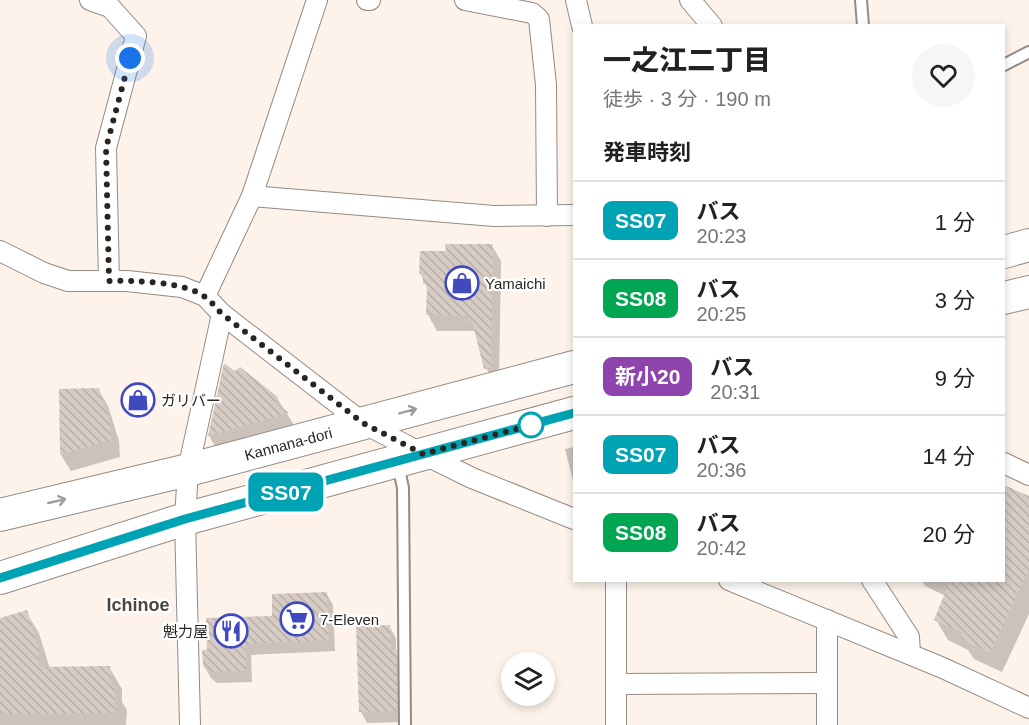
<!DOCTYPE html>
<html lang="ja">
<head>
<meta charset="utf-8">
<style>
	body { margin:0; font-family:Helvetica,"Noto Sans JP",sans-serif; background:#f6f6f6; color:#222; height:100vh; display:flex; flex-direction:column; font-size:22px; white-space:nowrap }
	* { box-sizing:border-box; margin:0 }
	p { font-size:20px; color:#767676 }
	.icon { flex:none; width:33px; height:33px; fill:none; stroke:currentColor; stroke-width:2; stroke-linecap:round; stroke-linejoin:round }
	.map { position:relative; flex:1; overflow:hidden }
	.side { position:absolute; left:573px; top:24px; width:432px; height:558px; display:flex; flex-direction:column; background:#fff; border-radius:0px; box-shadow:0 3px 9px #0003 }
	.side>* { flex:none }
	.badge { padding:0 12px; border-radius:9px; font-size:21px; line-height:39px }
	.tools { position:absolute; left:501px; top:652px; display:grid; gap:12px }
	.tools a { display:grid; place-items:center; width:54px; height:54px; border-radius:50%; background:#fff; box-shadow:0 3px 9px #0003; font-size:30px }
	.you { position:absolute; width:30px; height:30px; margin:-15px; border:4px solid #fff; border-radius:50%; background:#1a73e8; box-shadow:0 0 0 9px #1a73e833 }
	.map>.badge { position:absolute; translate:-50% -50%; box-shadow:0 0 0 3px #fff }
	h2 { padding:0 30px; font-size:22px; line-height:54px }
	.round { display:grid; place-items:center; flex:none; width:63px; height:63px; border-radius:32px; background:#f6f6f6 }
	.head { display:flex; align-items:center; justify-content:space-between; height:102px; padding:0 30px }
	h1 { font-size:28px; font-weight:800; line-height:45px }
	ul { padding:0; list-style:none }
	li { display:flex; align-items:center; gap:18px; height:78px; padding:0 30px; border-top:2px solid #e0e0e0 }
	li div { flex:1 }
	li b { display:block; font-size:22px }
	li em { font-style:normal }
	li .badge { min-width:66px; font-weight:700; text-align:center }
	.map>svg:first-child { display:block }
</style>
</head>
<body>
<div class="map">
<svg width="1029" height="725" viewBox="0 0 1029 725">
	<defs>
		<pattern id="building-back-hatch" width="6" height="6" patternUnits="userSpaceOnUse" patternTransform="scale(1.5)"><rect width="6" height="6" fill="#d6ccc4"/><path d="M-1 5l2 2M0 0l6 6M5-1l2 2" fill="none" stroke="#b8afa8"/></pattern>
	</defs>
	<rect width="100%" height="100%" fill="#fdf3ea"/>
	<g fill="#0003">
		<polygon points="492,246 501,261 499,383 495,384 486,368 475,331 437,331 428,315 428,290 421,274 447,253"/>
		<polygon points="225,365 277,398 297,430 219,453 209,436"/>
		<polygon points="98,389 108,406 119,441 120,457 71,471 61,455 61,391"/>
		<polygon points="574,447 574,485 565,449"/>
		<polygon points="1004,487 1029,498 1029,614 1002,672 974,659 968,650 948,640 936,620 946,596 925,586 922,580 1004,580"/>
		<polygon points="326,593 333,605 335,651 251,655 252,682 217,683 211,678 204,666 208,652"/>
		<polygon points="26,612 39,633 50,669 109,667 122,689 122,702 127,710 126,725 0,725 0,619"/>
		<polygon points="389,626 396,638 396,653 402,663 403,722 367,723 361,712"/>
	</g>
	<g fill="url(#building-back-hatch)">
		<polygon points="445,244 493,244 491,368 484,369 472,321 468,321 468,316 426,315 427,284 423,284 423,274 419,274 420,251 446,251"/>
		<polygon points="224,363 235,371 240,367 278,397 274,402 289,413 208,436"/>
		<polygon points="99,388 110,422 111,440 60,455 59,389"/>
		<polygon points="1004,485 1029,496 1029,569 990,653 961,639 963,633 934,620 950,580 1004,580"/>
		<polygon points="327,592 329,640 245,644 246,671 209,672 203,666 202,650 207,650 206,618 272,616 272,594"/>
		<polygon points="27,610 38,646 39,667 110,666 111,687 115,686 115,713 0,714 0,618"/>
		<polygon points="390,625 391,650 397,650 397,711 359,712 356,626"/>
	</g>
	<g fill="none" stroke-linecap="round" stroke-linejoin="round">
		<g stroke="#948b83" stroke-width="14">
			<g id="lane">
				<polyline points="861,0 863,26"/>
				<polyline points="1004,65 1029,52"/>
				<polyline points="398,465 403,488 405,725"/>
			</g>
		</g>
		<g stroke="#948b83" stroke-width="22">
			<g id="street">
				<polyline points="90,0 110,7 136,36 106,148 109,281"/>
				<polyline points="367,0 370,0"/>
				<polyline points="465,0 532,13 539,19 546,85 547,216"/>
				<polyline points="576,0 582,26"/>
				<polyline points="690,0 712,26"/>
				<polyline points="252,196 317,0"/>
				<polyline points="0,251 44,273 68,281 127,281 182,287 205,296 222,314 363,423 423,454 472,478 574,519"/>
				<polyline points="205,296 252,196 494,216 574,215"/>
				<polyline points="1004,463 1029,475"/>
				<polyline points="729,580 943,668 1029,708"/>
				<polyline points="872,580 909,637 910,654"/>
				<polyline points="827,620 827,725"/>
				<polyline points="616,684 827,683"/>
				<polyline points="190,725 185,519 188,470 222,314"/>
				<polyline points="616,725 616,580"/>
			</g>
		</g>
		<g stroke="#948b83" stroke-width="34">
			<g id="primary">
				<polyline points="1004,252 1029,245"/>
				<polyline points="1004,298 1029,292"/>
				<path id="s1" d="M0,515L188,470L574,367"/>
				<polyline points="0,578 185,519 574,413"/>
			</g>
		</g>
		<use href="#lane" stroke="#fff" stroke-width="10"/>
		<use href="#street" stroke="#fff" stroke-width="20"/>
		<use href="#primary" stroke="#fff" stroke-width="32"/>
	</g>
	<defs><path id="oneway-shaft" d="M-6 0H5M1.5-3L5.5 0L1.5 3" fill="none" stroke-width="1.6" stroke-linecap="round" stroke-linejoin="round" transform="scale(1.5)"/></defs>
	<g stroke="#9f9d9c">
		<use href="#oneway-shaft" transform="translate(408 411) rotate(-15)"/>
		<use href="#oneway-shaft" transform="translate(57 501) rotate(-13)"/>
	</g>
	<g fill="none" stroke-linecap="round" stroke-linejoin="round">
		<g stroke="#fff" stroke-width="14">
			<polyline id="line" points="0,578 185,519 574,413"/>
		</g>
		<use href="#line" stroke="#00a3b4" stroke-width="9"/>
		<path stroke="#292622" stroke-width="6" stroke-dasharray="0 10.8" d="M130,58L106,148L109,281C133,280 187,282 205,297C211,301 216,308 222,314L363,423L423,454L531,425"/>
	</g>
	<defs>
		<g id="shop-ring" transform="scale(1.725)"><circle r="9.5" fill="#fff" stroke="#404abe" stroke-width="1.5"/><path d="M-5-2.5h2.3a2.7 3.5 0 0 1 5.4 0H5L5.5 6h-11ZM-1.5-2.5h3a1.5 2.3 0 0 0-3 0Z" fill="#404abe"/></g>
		<g id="supermarket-ring" transform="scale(1.725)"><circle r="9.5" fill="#fff" stroke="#404abe" stroke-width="1.5"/><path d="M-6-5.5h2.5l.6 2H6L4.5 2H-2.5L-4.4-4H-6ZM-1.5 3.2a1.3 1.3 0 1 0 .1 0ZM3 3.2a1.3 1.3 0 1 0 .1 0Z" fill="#404abe"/></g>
		<g id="restaurant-ring" transform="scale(1.725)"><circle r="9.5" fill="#fff" stroke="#404abe" stroke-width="1.5"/><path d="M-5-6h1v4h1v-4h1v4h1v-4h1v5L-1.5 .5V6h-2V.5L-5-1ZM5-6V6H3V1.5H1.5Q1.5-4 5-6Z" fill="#404abe"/></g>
	</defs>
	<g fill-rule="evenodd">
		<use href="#shop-ring" x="462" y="283"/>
		<use href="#shop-ring" x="138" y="400"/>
		<use href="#supermarket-ring" x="297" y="619"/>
		<use href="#restaurant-ring" x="231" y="631"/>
	</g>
	<circle fill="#fff" stroke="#00a3b4" stroke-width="3" cx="531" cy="425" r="12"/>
	<g text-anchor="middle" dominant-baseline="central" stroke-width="4.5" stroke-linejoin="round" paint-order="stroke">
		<g font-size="15" fill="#292622" stroke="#fff" text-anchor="start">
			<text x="485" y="283">Yamaichi</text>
			<text x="161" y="400">ガリバー</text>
			<text x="320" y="619">7-Eleven</text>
			<text x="208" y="631" text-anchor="end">魁力屋</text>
		</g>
		<g font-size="15" fill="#292622" stroke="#fff">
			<text stroke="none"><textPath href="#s1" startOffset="297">Kannana-dori</textPath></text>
		</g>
		<g font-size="18" font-weight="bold" fill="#4d453e" stroke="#fff">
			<text x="138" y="605">Ichinoe</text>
		</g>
	</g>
</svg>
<div class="tools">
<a><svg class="icon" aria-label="layers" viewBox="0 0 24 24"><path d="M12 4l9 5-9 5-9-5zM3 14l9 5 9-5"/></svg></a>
</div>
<div class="you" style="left:130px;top:58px"></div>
<b class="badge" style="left:286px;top:492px;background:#00a3b4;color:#fff">SS07</b>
<section class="side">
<div class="head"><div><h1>一之江二丁目</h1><p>徒歩 · 3 分 · 190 m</p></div><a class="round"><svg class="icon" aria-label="heart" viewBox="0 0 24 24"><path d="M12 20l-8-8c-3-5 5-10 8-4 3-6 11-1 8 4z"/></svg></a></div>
<h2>発車時刻</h2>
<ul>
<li><span class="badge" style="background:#00a3b4;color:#fff">SS07</span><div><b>バス</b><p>20:23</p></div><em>1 分</em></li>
<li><span class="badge" style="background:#00a651;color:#fff">SS08</span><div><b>バス</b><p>20:25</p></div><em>3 分</em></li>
<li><span class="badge" style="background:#8e44ad;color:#fff">新小20</span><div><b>バス</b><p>20:31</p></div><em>9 分</em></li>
<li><span class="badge" style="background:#00a3b4;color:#fff">SS07</span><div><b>バス</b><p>20:36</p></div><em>14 分</em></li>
<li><span class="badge" style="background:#00a651;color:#fff">SS08</span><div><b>バス</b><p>20:42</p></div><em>20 分</em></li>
</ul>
</section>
</div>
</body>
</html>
